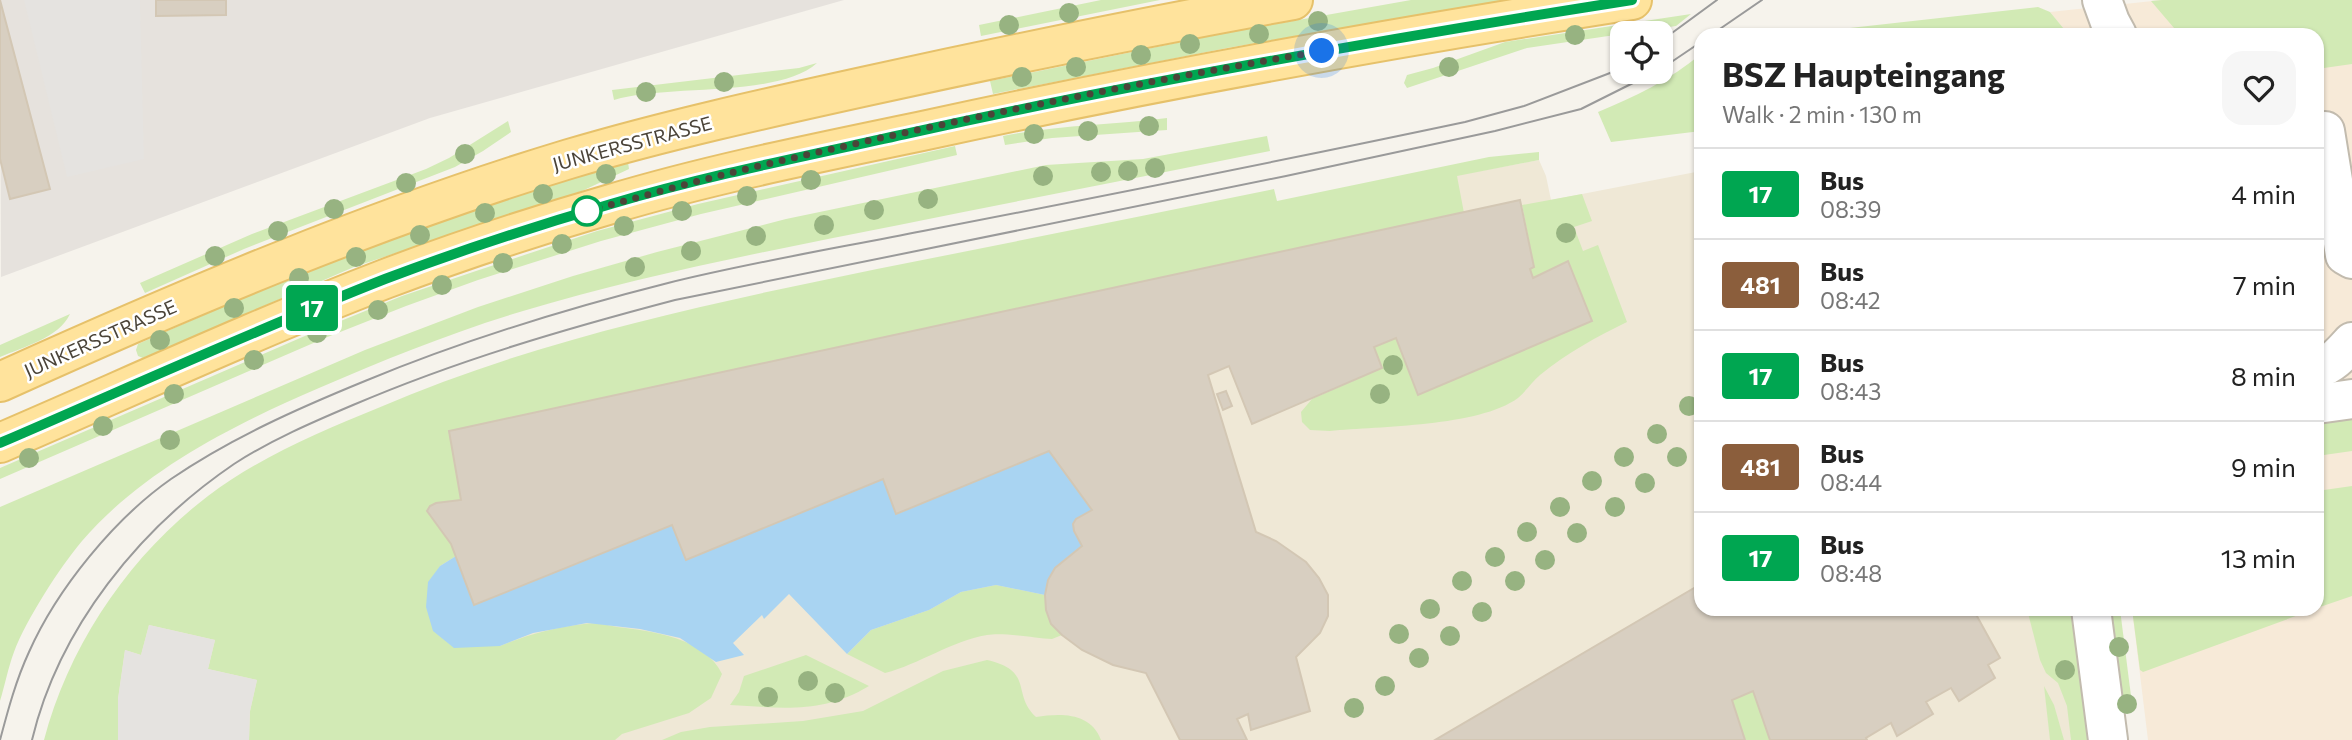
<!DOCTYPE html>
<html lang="en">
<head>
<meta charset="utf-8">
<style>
	body { margin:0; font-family:Commissioner,sans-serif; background:#f6f6f6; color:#222; height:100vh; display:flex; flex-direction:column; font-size:26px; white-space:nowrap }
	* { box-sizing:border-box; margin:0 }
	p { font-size:23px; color:#767676 }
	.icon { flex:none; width:38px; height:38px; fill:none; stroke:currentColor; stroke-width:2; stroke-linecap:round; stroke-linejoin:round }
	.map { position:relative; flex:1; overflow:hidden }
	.details { position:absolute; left:1694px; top:28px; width:630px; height:588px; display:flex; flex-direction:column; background:#fff; border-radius:21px; box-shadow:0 2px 5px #0004 }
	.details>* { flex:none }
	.badge { padding:0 14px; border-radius:5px; font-size:24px; line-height:46px }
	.controls { position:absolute; left:1610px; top:21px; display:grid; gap:14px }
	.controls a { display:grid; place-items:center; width:63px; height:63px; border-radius:14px; background:#fff; box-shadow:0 2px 5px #0004; font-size:35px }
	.you { position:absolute; width:35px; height:35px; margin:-18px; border:5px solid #fff; border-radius:50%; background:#1a73e8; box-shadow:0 0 0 10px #1a73e833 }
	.map>.badge { position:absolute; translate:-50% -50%; box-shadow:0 0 0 4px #fff }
	.round { display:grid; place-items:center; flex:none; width:74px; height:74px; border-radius:21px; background:#f6f6f6 }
	.summary { display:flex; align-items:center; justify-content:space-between; height:119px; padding:0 28px }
	h1 { font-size:33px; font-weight:700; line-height:52px }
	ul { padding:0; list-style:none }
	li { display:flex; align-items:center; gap:21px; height:91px; padding:0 28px; border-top:2px solid #e0e0e0 }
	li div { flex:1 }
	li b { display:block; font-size:26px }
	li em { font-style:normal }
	li .badge { min-width:77px; font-weight:700; text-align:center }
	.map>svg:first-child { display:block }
</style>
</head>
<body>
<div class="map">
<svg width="2352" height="740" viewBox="0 0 2352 740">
	<rect width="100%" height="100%" fill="#f6f3ec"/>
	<polygon fill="#f7ead8" points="2162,0 2352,0 2352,740 2148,740 2132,609 2317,609 2317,35 2069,35 2050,12"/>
	<polygon fill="#e6e2dd" points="0,0 844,0 430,118 1,277"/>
	<polygon fill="#efe8d6" points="1539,160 1546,176 1551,200 1701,171 1701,609 2072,609 2089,740 78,740 129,603 1256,212"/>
	<g fill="#d2eab5">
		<polygon points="1101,0 1160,0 981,36 979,25"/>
		<polygon points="1411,0 1504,0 1227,48 993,94 990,81 1225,33"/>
		<polygon points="2162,0 2352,0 2352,64 2317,69 2317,35 2180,35 2151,1"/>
		<polygon points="2038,7 2050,12 2069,35 1787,35"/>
		<polygon points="1691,14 1676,26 1527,48 1407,88 1404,83 1407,75 1433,68 1505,42"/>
		<path d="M1701,54V131L1611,142L1598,112C1634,97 1670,80 1701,54Z"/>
		<path d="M817,63C779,98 666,84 614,100L612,90L799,68Z"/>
		<path d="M1167,118V130L1052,138L1005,145L1003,136C1057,125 1112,125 1167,118Z"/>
		<polygon points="508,121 511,132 483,151 455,167 244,249 145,293 140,283 252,234 426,169 449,158"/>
		<path d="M1267,136L1270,151C1146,176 1023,200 899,225C773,250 646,274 523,311C453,332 386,359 319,388C235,424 143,470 82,541C60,567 26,620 14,652C8,668 5,685 0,701V507L365,350L478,307L573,276L657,252L786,219L1046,165L1143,159Z"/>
		<polygon points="955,146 957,155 701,214 601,241 478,280 406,306 325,338 0,479 0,468 321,329 402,296 476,271 597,231 698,204"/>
		<path d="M1539,152V160L1457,176L1464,213L461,500L430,506L427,510L451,544L456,556L440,566L500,646C527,635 555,627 584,624C595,622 607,625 617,627C653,631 705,638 722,674L711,698L689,713L622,734L615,740H249L250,711L257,680L208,669L215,640L149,625L141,655L125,650L118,699V740H44C69,645 129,556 208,496C258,458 319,432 378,408C538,339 707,304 877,269C1009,243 1142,216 1274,189L1277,201L1489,157Z"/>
		<path d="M628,162L629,169L582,191L354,267L143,358L138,356L136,350L138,344C208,313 278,282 349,255C441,220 534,189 628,162Z"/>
		<path d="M1582,194L1592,221L1574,227L1583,251L1598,245L1627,322C1596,337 1567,353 1540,375C1532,382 1526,391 1518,398C1478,427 1380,426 1330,431L1310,430L1302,422L1301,412L1312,399L1382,368L1374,347L1396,338L1418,395L1591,321L1533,278L1530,269L1534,266L1522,205Z"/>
		<path d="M70,314C59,338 23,347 0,357V345Z"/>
		<polygon points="2352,411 2352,451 2317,456 2317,417"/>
		<polygon points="2352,486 2352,596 2317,608 2317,491"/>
		<path d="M996,585L1045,595C1046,612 1050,622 1062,635L1052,639C1034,638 1003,632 987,635C951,641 920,664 885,673L847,654L871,630L929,610L961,592Z"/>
		<polygon points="2027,609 2072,609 2089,740 2071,740 2067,706 2058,683 2046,673 2040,660"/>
		<polygon points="2108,609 2120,609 2133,712 2125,712 2120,709"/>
		<polygon points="2132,609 2315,609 2143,672 2140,670"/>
		<path d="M806,655L869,686C823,714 782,708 730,705L739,692L744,676Z"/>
		<path d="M987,660C1035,671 1011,694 1036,717C1060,713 1091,712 1101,740H662L681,732L710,727L803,721L863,711L943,671Z"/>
		<polygon points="2044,686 2054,705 2064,740 2050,740"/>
		<polygon points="1753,691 1770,740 1745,740 1732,700"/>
	</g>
	<g fill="#e5e3e0">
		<polygon points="24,0 140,0 144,159 67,177"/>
		<polygon points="149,625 215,640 208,669 257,680 250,711 249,740 118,740 118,699 125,650 141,655"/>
	</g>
	<path fill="#a9d4f2" d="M1049,451L1092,510C1069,522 1070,524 1082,546C1062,560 1050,571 1045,595L996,585L961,592L929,610L871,630L847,654L789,594L764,619L762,615L733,643L744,655L716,662L680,638L640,629L587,623L533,633L500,646L454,648L433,631L426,607L428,582L440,566L456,556L474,604L672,525L686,560L883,479L897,514Z"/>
	<g fill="#d8cfc1" stroke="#d3c7b4" stroke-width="2">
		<polygon points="0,0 50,189 10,199 0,159"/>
		<polygon points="156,0 226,0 226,15 156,16"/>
		<polygon points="1520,200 1534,267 1530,269 1533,278 1568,261 1592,321 1418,395 1396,338 1374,347 1382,368 1252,424 1229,366 1208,375 1256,532 1276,541 1306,562 1319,578 1328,595 1328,616 1320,633 1296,657 1310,711 1251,730 1248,714 1237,719 1247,740 1180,740 1146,673 1113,665 1082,650 1062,635 1051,624 1046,610 1045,595 1048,580 1055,568 1082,546 1074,531 1073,524 1076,519 1092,510 1049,451 896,514 883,479 686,560 672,525 474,605 451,544 427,511 430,506 436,503 461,500 449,431"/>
		<polygon points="2317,320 2321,347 2317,347"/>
		<polygon points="1226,391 1232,406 1223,410 1217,394"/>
		<polygon points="1701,584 1701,609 1973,609 2000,658 1988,665 1995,678 1959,701 1951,688 1926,702 1933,714 1897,736 1891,723 1866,738 1867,740 1770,740 1753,691 1732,700 1745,740 1435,740"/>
	</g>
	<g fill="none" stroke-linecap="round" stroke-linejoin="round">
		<g stroke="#c2bbae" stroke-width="42">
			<g id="minor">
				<polyline points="2102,0 2110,22 2117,35"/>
				<polyline points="2325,131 2345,255 2352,259"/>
				<path d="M2317,369C2332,365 2342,353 2352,342"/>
				<polyline points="2317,404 2352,399"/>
				<polyline points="2091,609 2108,740"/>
			</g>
		</g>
		<g stroke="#e6c16a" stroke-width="42">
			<g id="major">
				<path d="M0,382C186,298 374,218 569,159C667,130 767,108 867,86C1008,55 1150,26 1293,0"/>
				<path d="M0,443C128,388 255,329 385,279C459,251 535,226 611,204C715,173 822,152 927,130C1161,79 1396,37 1632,0"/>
			</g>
		</g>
		<use href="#minor" stroke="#fff" stroke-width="38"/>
		<use href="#major" stroke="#ffe39c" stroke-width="38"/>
		<g stroke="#9a9a9a" stroke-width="2">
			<polyline points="1711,35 1762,0"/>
			<polyline points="1661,41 1717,0"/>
			<polyline points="1661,69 1701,42"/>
			<path d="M0,740C8,710 16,680 29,652C57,589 114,519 171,479C231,438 299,408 365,381C464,340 565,309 668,283C752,262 838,248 923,231C1104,196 1285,160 1465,122L1524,106L1610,73L1622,65"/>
			<path d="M32,740C59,627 140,528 234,464C271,440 313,422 353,405C458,360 565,329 675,300L1286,176L1495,131L1581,109L1655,72"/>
		</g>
	</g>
	<g fill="#97b381">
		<circle cx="1069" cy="13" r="10"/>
		<circle cx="1318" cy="21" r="10"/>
		<circle cx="1009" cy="25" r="10"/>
		<circle cx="1259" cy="34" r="10"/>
		<circle cx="1575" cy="35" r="10"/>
		<circle cx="1190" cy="44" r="10"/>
		<circle cx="1141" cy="55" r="10"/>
		<circle cx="1076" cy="67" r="10"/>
		<circle cx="1449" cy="67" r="10"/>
		<circle cx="1022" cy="77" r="10"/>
		<circle cx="724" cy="82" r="10"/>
		<circle cx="646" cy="92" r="10"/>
		<circle cx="1149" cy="126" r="10"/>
		<circle cx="1088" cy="131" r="10"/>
		<circle cx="1034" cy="134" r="10"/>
		<circle cx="465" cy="154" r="10"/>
		<circle cx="1155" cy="168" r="10"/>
		<circle cx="1128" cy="171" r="10"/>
		<circle cx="1101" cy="172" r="10"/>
		<circle cx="606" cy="174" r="10"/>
		<circle cx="1043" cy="176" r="10"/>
		<circle cx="811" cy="180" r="10"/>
		<circle cx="406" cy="183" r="10"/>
		<circle cx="543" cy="194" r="10"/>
		<circle cx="747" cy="196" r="10"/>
		<circle cx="928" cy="199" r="10"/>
		<circle cx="334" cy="209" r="10"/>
		<circle cx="874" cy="210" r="10"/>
		<circle cx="682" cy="211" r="10"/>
		<circle cx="485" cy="213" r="10"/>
		<circle cx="824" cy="225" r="10"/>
		<circle cx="624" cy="226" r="10"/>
		<circle cx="278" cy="231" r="10"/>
		<circle cx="1566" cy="233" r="10"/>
		<circle cx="420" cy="235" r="10"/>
		<circle cx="756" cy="236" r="10"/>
		<circle cx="562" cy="244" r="10"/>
		<circle cx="691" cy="251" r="10"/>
		<circle cx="215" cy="256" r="10"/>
		<circle cx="356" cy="257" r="10"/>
		<circle cx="503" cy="263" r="10"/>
		<circle cx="635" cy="267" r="10"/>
		<circle cx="299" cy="278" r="10"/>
		<circle cx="442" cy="285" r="10"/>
		<circle cx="234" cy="308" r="10"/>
		<circle cx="378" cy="310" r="10"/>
		<circle cx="317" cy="333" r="10"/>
		<circle cx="160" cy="340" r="10"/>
		<circle cx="254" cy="360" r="10"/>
		<circle cx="1393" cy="365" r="10"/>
		<circle cx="174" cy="394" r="10"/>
		<circle cx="1380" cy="394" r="10"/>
		<circle cx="1689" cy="406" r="10"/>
		<circle cx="103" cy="426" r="10"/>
		<circle cx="1657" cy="434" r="10"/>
		<circle cx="170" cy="440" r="10"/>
		<circle cx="1624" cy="457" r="10"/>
		<circle cx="1677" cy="457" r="10"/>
		<circle cx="29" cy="458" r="10"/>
		<circle cx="1592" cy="481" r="10"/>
		<circle cx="1645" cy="483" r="10"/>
		<circle cx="1560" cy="507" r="10"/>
		<circle cx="1615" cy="507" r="10"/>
		<circle cx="1527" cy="532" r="10"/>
		<circle cx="1577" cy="533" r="10"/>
		<circle cx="1495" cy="557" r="10"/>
		<circle cx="1545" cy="560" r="10"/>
		<circle cx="1462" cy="581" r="10"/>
		<circle cx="1515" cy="581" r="10"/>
		<circle cx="1430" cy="609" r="10"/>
		<circle cx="1482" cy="612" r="10"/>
		<circle cx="1399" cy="634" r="10"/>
		<circle cx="1450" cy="636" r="10"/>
		<circle cx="2119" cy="647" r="10"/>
		<circle cx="1419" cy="658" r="10"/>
		<circle cx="2065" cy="670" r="10"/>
		<circle cx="808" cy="681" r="10"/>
		<circle cx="1385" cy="686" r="10"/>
		<circle cx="835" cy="693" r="10"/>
		<circle cx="768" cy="697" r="10"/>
		<circle cx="2127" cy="704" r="10"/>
		<circle cx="1354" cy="708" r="10"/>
	</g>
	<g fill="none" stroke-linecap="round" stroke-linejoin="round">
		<g stroke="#fff" stroke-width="16">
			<path id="line" d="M0,443C128,388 255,330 385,279C459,251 535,226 611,204C709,175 811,155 910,133C1149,80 1390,38 1632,0"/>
		</g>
		<use href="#line" stroke="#00a651" stroke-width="10"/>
		<path stroke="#4b4439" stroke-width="7" stroke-dasharray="0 12.6" d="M587,211C640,197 693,182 746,169C936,124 1129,84 1322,51"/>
	</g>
	<circle fill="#fff" stroke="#00a651" stroke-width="3.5" cx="587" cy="211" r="14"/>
	<g text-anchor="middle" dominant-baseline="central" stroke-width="5" stroke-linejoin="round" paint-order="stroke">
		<g font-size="19" fill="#4b4439" stroke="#fff">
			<text transform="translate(632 143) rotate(-15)">JUNKERSSTRASSE</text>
			<text transform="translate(100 338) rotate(-24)">JUNKERSSTRASSE</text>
		</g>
	</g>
</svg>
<div class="controls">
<a><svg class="icon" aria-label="locate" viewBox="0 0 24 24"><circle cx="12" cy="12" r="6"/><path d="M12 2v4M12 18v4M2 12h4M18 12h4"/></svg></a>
</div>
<div class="you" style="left:1322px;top:51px"></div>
<b class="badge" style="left:312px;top:308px;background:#00a651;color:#fff">17</b>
<section class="details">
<div class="summary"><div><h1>BSZ Haupteingang</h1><p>Walk · 2 min · 130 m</p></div><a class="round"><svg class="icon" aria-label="heart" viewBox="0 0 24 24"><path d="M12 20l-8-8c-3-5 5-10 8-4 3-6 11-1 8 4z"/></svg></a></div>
<ul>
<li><span class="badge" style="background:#00a651;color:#fff">17</span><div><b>Bus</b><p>08:39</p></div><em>4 min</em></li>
<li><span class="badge" style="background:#8b5e3c;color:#fff">481</span><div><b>Bus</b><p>08:42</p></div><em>7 min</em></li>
<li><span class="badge" style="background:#00a651;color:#fff">17</span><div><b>Bus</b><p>08:43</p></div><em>8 min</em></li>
<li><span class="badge" style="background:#8b5e3c;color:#fff">481</span><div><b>Bus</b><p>08:44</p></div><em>9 min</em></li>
<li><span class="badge" style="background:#00a651;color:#fff">17</span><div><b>Bus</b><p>08:48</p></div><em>13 min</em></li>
</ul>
</section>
</div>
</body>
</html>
